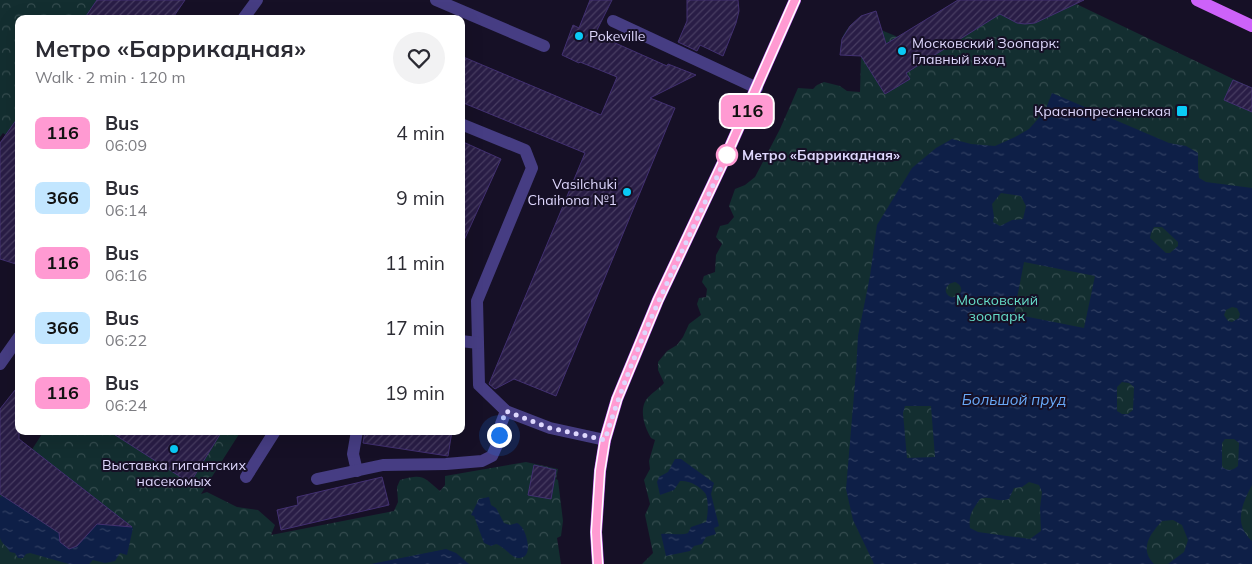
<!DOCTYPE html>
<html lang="en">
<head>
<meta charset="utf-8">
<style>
	body { margin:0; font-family:Mulish,sans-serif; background:#f2f2f3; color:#2b2b33; height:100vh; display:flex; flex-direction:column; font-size:19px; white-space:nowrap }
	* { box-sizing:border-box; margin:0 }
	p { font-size:16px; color:#7c7c81 }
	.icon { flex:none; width:28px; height:28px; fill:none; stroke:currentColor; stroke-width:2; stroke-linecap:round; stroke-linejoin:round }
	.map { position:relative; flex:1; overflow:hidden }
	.panel { position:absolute; left:15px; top:15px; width:450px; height:420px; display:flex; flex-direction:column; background:#fff; border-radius:10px; box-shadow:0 5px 20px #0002 }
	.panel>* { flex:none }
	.badge { padding:0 10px; border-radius:8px; font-size:18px; line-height:32px }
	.you { position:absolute; width:25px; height:25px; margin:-12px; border:4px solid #fff; border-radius:50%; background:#1a73e8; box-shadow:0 0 0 8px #1a73e833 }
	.map>.badge { position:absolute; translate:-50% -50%; box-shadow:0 0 0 2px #fff }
	.round { display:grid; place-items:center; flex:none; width:52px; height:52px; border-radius:26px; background:#f2f2f3 }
	.head { display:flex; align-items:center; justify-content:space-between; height:85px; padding:0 20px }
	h1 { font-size:24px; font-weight:700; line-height:38px }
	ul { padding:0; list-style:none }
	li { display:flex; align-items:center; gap:15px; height:65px; padding:0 20px }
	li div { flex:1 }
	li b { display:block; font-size:19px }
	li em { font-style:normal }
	li .badge { min-width:55px; font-weight:700; text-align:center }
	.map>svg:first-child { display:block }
</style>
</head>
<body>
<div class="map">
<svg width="1252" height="564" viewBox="0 0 1252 564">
	<defs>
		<pattern id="forest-crowns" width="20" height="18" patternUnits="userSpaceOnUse" patternTransform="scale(1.25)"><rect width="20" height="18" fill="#132e30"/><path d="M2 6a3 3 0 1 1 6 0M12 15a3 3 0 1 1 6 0" fill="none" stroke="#354c4f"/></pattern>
		<pattern id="water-ripples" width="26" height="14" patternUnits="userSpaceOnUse" patternTransform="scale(1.25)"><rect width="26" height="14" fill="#0e1f47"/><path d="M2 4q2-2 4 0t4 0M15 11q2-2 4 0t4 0" fill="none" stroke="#313f62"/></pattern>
		<pattern id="building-hatch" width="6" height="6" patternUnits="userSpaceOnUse" patternTransform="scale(1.25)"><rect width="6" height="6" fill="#291d46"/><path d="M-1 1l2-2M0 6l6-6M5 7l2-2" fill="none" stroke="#483d62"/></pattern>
	</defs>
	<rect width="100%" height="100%" fill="#161026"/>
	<g fill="url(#forest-crowns)">
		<polygon points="0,0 97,0 85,19 19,19 19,116 6,135 3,133 0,137"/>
		<path d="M958,0H1068L1252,88V564H642L653,553L645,515L650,504L644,480L650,469L649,461L655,440L651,438C645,428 639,411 646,400C650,394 659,389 664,383L658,370V362L667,351L677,345L683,337L689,324L701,315L697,304L699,298L706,297L707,289L702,282L704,276L715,272L716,255L722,244L716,237L720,226L728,224L734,217L729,206L735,189L745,185L755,177L780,129L798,88L813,89L817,85L824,82L840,86L847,91L860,92L861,56L840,55C841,51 840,44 842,39C847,24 862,16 876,11L881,30L898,37Z"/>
		<path d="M44,431H241L201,494L207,492L237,507L258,510L275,525L271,535L394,511L398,502L397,487L400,480C423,474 422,476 440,491L445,485V476L526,462L558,469L556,479L558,480L563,521L561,536L557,538L561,564H0V433L29,454Z"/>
	</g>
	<g fill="url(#water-ripples)" fill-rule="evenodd">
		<path d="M1052,93L1169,143L1186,146L1198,153V167L1199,178L1206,182L1252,188V485C1242,504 1233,524 1252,541V564H1168L1184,552L1188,540L1182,525L1173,520L1162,521C1150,534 1139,549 1154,564H874L853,520L846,489L856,371L858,336L870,276L877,225L912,168L936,148L952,139L971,144L995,146L1015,137L1029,129L1045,111ZM1001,193L1021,196L1026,206L1023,219L1012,220L1000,226L993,222L994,217L992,204ZM1154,227H1162L1178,242V246L1170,253H1166L1150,238L1151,233ZM1024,262L1095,276L1084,328L1014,314ZM955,282C970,289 954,304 947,294C943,288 949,283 955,282ZM1232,307L1237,308L1240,314L1239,318L1232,322L1228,321L1224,315L1226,310ZM1122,382L1129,383L1134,387L1133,410L1128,414H1122L1117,411V387ZM905,406H931L935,457L907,458L903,413ZM1225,439H1234L1239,443L1238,466C1232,471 1228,471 1222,467V443ZM1029,482L1039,485L1042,492L1040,508L1041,531L1030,539L978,532L970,528C968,515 973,509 980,499C991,495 995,503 1009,499L1014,488L1022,487Z"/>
		<path d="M675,459H681L714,483L711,494L719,526L714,528L716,534L706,537L702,544L694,546L690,551L666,556L661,534C671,533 679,536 688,533L691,527L706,522C708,517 709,498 705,493C700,486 689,480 680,481L674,490L660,495L657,482L659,477L668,472Z"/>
		<path d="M3,496L77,546L97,524L113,526L122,520L133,528L127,555L120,553L115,561L105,563L93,560L89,564H69L30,553L26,554L23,558H18L15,553L10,552C7,546 2,544 0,538V497Z"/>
		<path d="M489,497L491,505L496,508L504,523L510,525L517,523C519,524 522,527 523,529C527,536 533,556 520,558C512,559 504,546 496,544L491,546L484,543L474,516L471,515L479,499Z"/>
		<polygon points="446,549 456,553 469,564 371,564"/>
	</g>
	<g fill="url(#building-hatch)" stroke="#423071">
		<polygon points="97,0 185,0 172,19 84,19"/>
		<polygon points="590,0 612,0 595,34 667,66 668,64 696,75 650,98 675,108 556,396 514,379 495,389 489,384 585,153 461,102 461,56 601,115 617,77 580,62 579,63 562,55 573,25 579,28"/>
		<polygon points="687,0 738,0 739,11 736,23 723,56 700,45 697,51 678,42 687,21"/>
		<polygon points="958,0 1084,0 1035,23 1025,24 1017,23 1000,14 906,73 910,79 885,94 861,56 840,55 842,39 850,26 861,16 876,11 886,44"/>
		<polygon points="1233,80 1252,88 1252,112 1224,100"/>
		<polygon points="19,116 19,265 0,259 0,143"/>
		<polygon points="461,141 501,159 461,247"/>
		<polygon points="19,385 19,439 132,527 97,524 77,546 69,549 60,542 59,533 0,494 0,409"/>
		<polygon points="109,431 222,431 190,483"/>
		<polygon points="365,431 452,431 448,456 363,443"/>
		<polygon points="534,465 556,470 551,499 528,495"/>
		<polygon points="382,477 389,505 281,530 277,510 298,505 297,497"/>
	</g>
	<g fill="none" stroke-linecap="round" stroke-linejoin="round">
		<g stroke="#463d83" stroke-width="12">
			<polyline points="436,0 544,46"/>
			<polyline points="243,19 257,0"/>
			<polyline points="613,21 757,88"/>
			<polyline points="461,124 525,150 532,168 477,301 479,385 506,411"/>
			<polyline points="461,341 478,343"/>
			<polyline points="0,364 19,337"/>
			<polyline points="357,431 353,454 357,471"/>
			<polyline points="246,477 275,431"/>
			<polyline points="317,479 383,465 446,464 482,461 492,456 497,445 501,424 506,411 550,428 605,440"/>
		</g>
		<g stroke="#cd62f9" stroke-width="12">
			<polyline points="1197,0 1252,26"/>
			<polyline points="598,564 596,532 600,471 605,440 617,399 658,300 726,156 795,0"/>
		</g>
	</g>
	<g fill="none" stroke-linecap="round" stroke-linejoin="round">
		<g stroke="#fff" stroke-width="11">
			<polyline id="line" points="598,564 596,532 600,471 605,440 617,399 658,300 726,156 795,0"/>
		</g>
		<use href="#line" stroke="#ff9ad2" stroke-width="8"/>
		<path stroke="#ded7fd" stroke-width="5" stroke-dasharray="0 9" d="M499,435L501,424L506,411L550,428L605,440C635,341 684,250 727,155"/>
	</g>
	<g fill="#0acaf6" stroke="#161026" stroke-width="2">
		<circle cx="579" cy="36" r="5"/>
		<circle cx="902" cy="51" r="5"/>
		<rect x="1176" y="105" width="12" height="12" rx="2.5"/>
		<circle cx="627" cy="192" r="5"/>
		<circle cx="174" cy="449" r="5"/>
	</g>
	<circle fill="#fff" stroke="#ff9ad2" stroke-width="2.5" cx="727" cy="155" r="10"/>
	<g text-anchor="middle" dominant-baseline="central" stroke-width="4" stroke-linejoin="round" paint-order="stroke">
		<g font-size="14" fill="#ded7fd" stroke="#161026" text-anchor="start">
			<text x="589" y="36">Pokeville</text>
			<text x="912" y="43">Московский Зоопарк:<tspan x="912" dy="16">Главный вход</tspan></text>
			<text x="1171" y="111" text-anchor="end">Краснопресненская</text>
			<text x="617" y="184" text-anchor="end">Vasilchuki<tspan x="617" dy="16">Chaihona №1</tspan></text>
			<text x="174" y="465" text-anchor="middle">Выставка гигантских<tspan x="174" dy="16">насекомых</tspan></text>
		</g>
		<g font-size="14" font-weight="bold" fill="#ded7fd" stroke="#161026" text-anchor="start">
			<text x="742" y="155">Метро «Баррикадная»</text>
		</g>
		<g font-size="14" fill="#65dcc8" stroke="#161026">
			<text x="997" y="300">Московский<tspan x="997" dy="16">зоопарк</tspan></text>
		</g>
		<g font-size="15" font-style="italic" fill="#69aaf9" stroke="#161026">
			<text x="1014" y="399">Большой пруд</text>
		</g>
	</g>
</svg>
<div class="you" style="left:499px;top:435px"></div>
<b class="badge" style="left:747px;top:111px;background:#ff9ad2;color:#111">116</b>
<section class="panel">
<div class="head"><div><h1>Метро «Баррикадная»</h1><p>Walk · 2 min · 120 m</p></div><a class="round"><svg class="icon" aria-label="heart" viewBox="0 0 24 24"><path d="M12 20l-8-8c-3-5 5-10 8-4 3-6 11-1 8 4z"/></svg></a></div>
<ul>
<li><span class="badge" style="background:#ff9ad2;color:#111">116</span><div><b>Bus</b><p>06:09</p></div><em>4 min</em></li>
<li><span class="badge" style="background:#c2e6ff;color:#111">366</span><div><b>Bus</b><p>06:14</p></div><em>9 min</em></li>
<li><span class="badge" style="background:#ff9ad2;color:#111">116</span><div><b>Bus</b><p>06:16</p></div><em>11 min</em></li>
<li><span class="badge" style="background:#c2e6ff;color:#111">366</span><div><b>Bus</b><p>06:22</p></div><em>17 min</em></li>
<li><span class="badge" style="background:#ff9ad2;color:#111">116</span><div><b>Bus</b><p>06:24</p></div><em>19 min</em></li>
</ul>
</section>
</div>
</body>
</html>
